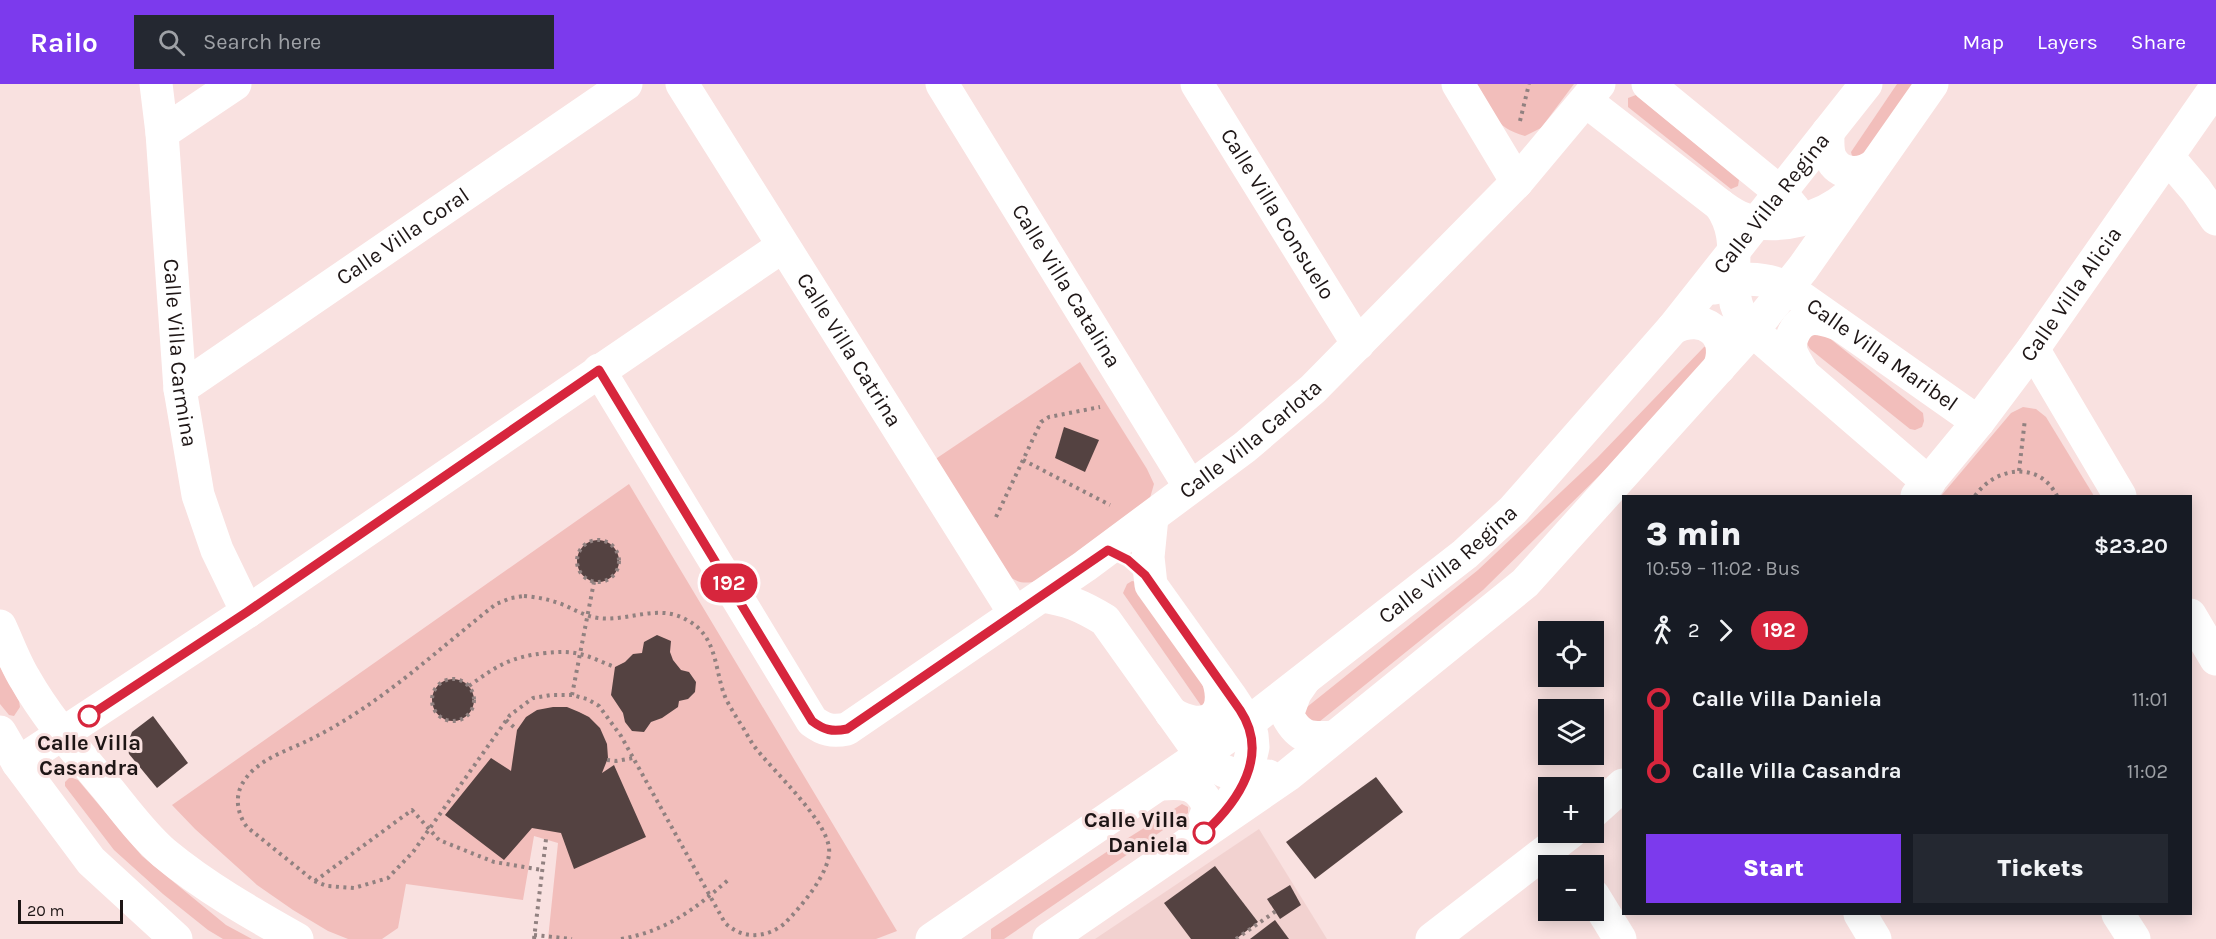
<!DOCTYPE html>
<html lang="en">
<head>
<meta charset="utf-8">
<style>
	body { margin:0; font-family:Karla,sans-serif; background:#242831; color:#f1f3f6; height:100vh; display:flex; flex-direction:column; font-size:22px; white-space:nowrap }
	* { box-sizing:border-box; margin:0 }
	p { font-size:20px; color:#9ea1a6 }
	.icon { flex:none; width:33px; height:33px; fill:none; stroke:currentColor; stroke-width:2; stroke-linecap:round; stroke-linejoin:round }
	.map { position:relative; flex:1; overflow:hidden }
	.panel { position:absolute; left:1622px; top:411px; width:570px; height:420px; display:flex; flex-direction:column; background:#171b24; border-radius:0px; box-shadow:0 3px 15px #0003 }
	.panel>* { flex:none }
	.badge { padding:0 12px; border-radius:20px; font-size:21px; line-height:39px }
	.buttons { position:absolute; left:1538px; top:537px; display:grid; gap:12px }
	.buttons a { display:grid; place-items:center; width:66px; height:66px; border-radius:0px; background:#171b24; box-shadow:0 3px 15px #0003; font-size:30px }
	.scale { position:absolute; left:18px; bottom:15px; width:105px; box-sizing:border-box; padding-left:6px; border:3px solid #1e1616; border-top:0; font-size:16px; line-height:21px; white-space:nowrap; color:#1e1616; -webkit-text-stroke:4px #f9e1e0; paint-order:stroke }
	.map>.badge { position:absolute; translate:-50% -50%; box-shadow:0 0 0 3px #fff }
	.legs { display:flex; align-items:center; gap:9px; height:66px; padding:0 24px; font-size:20px }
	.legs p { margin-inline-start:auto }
	.summary { display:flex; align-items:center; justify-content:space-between; height:102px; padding:0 24px }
	h1 { font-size:33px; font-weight:800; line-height:45px }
	.button { display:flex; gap:12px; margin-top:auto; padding:12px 24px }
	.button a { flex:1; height:69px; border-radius:0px; background:#7c3aed; color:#fff; font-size:24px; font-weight:800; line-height:69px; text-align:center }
	.button a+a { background:#242831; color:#f1f3f6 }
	ul { padding:0 24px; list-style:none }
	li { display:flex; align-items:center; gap:21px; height:72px; font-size:22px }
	li i { display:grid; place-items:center; width:9px; height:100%; margin:0 8px; background:currentColor }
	li i::after { content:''; width:15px; height:15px; margin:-8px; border:4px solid; border-radius:50%; background:#171b24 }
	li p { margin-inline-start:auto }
	li:first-child i { background:linear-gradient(#0000 50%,currentColor 0) }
	li:last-child i { background:linear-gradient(currentColor 50%,#0000 0) }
	header { display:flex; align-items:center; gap:36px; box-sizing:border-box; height:84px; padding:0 30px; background:#7c3aed; color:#fff }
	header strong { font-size:28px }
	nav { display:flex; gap:33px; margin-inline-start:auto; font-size:21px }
	.search { width:420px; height:54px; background:#242831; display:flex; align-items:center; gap:15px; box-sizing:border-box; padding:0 21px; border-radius:0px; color:#9ea1a6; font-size:22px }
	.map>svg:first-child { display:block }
</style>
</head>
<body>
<header>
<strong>Railo</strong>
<div class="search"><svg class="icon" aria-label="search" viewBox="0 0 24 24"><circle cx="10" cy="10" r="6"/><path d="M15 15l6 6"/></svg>Search here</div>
<nav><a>Map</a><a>Layers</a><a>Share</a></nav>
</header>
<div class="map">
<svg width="2216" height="855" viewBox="0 0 2216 855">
	<rect width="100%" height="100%" fill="#f9e1e0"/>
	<polygon fill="#f2d2d0" points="1259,745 1327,855 1095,855"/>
	<g fill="#f2bebb">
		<path d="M1477,0H1574L1541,44L1525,52C1493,43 1492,27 1477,0Z"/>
		<polygon points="1897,0 1917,0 1863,76 1852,72 1851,68"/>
		<polygon points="1636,11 1739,96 1738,102 1731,105 1628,23 1628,14"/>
		<polygon points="1823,249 1923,329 1924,337 1922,343 1915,346 1910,345 1810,265 1806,258 1807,250"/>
		<polygon points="1709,261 1714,268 1605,386 1483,506 1314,642 1302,627 1478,486 1597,374 1704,263"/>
		<path d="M1080,278L1147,385L1154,400L1150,414L1039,496C1023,502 1015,497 1002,488L934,376Z"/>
		<polygon points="2023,323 2036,325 2046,333 2094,412 1941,412 2011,329"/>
		<polygon points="629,400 897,847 876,855 548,855 558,759 534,752 523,816 406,800 398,844 382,855 348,855 328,847 293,826 257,801 195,745 172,721"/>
		<polygon points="1132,497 1137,498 1218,612 1202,623 1123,509 1127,500"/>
		<polygon points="0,583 19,617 20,623 14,632 9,631 0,620"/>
		<polygon points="70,693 78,696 142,772 226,841 252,855 223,855 208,846 163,810 114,766 65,702 65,698"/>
		<polygon points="1182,720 1188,723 1188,729 1004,855 991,855 991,845 1117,761"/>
	</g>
	<g fill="#544241">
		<polygon points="1064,343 1099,356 1085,388 1055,374"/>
		<circle cx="598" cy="477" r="21"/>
		<polygon points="657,551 671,557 670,568 673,576 681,586 689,588 696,598 695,608 688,615 679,617 678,623 662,634 651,638 644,648 632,647 625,638 623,629 611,611 615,583 625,578 633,570 642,569 644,558"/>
		<circle cx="453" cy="616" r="21"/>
		<polygon points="553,623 567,623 579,628 589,633 600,644 607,660 608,674 602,689 614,681 646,753 574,785 561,749 532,744 504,776 445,731 491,674 511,687 517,646 526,633 537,626"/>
		<polygon points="153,632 188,679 157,704 129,670 127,661 132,648"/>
		<polygon points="1376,693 1403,728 1315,795 1286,758"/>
		<polygon points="1215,782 1258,838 1236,855 1191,855 1164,819"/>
		<polygon points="1290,801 1301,821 1280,835 1267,815"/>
		<polygon points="1275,836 1289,855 1250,855"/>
	</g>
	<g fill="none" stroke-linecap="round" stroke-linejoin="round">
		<g stroke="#918180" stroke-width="4" stroke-dasharray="3 4.5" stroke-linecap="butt">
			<polyline points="1520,37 1529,0"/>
			<polyline points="1023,376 1110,421"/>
			<polyline points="2019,387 2025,335"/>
			<path d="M1975,412C1995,383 2039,376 2057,412"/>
			<polyline points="996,433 1041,338 1049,333 1100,323"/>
			<circle cx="598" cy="477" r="21"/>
			<path d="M524,512C538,513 551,516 564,521C575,526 585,532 598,534C628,538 658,519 687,536C719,553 714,588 726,615C730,623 735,631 740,639C745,646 749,655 754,662C772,686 826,735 829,764C832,787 800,824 784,840C765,855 742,855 725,839L621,652L599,622L587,615L572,611H551L533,614L510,631L413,768L388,794L354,804L327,802L314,797L247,743C237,730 234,711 244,697C258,675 287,667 309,656C379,622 436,567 496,520L511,514Z"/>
			<circle cx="453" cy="616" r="21"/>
			<path d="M469,602C498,581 510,573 546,569C557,568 568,567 579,570C591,572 603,579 615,583"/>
			<polyline points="572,611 594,498"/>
			<polyline points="506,636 517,646"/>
			<polyline points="607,676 616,677 633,674"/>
			<polyline points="315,797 412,726 439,756 494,778 542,786"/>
			<polyline points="534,851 572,855"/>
			<polyline points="534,855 546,755"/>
			<path d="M621,855C666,847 694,826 728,796"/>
			<polyline points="1236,855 1276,827"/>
		</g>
		<g stroke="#fff" stroke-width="33">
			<path id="s1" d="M156,0L162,49L180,305L198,411L217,466L247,528"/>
			<path id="s2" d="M682,0L1015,530"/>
			<path id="s3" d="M942,0L1190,403"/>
			<path id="s4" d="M1197,0L1358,260"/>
			<polyline points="1458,0 1517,98"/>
			<polyline points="1648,0 1780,108 1794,125"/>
			<path d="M1586,17L1720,121C1727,126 1735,132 1744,135C1778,147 1823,134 1849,111"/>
			<path d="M1828,48C1828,56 1827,65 1830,73C1839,92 1860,92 1875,81"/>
			<polyline points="162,49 235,0"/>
			<polyline points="2168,73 2196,106 2216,135"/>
			<path d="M1720,121C1742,152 1730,180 1735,214C1736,224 1741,232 1746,241L1929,399"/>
			<path id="s5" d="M1714,204C1738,192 1762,193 1786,203L1978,338"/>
			<path d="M1673,244C1704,228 1732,250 1719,284"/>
			<polyline points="2033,265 2120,412"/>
			<path id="s6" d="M599,286L812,637C824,646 832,648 847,645L1085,482L1245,363L1313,305L1517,98L1599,0"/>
			<path d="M1801,286C1798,281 1794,275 1792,270C1787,257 1796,238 1810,235C1819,233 1829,237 1838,240"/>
			<path id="s7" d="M180,305L626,0"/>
			<path id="s8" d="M1917,412L1978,338L2033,265L2216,3"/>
			<polyline points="1152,433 1148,473 1151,501 1231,613 1248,639 1252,651 1253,663 1246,694 1224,728"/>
			<path d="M1042,512C1068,516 1082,522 1105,536L1202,672C1223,691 1239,694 1268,692"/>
			<polyline points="2190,531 2216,575"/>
			<path d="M0,542C8,559 15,579 25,595C47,634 78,669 107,704C125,726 142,750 164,769C205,803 251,829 297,855"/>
			<path d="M1304,596L1295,609L1287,631C1299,654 1309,655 1334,653"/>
			<path d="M1171,629C1204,650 1231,634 1218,595"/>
			<polyline points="0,648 18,679 91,777 176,855"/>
			<polyline points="18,679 247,528 783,162"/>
			<path d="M1161,700C1185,698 1198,699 1209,723L1201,745L1193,755"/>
			<polyline points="1593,728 1623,701"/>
			<polyline points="1593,811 1620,855"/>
			<polyline points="1860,830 1875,855"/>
			<polyline points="2118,830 2134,855"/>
			<path id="s9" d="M932,855L1248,639L1465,470L1513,426L1673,244L1866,0"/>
			<polyline points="1049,855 1288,691 1525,499 1752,247 1803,184 1932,0"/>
			<polyline points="1432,855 1571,748"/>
		</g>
	</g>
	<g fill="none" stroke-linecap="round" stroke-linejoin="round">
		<g stroke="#fff" stroke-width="14">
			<path id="line-1" d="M89,632L247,528L599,286L812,637C824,646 832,648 847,645L1108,466L1128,476L1145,491L1240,626C1270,671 1239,717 1204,749"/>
		</g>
		<use href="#line-1" stroke="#d7263d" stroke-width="9"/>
	</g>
	<g fill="#fff" stroke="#d7263d" stroke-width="3">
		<circle cx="89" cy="632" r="10"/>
		<circle cx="1204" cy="749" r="10"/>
	</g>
	<g text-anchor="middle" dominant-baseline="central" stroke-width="6" stroke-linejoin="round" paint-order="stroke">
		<g font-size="22" fill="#1e1616" stroke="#f9e1e0">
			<text stroke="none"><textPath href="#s9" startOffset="1124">Calle Villa Regina</textPath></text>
			<text stroke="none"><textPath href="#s4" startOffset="153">Calle Villa Consuelo</textPath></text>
			<text stroke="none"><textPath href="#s7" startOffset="270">Calle Villa Coral</textPath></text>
			<text stroke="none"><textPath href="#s3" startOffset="237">Calle Villa Catalina</textPath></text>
			<text stroke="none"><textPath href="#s8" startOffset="254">Calle Villa Alicia</textPath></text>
			<text stroke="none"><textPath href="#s2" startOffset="314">Calle Villa Catrina</textPath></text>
			<text stroke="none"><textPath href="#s1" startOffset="270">Calle Villa Carmina</textPath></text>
			<text stroke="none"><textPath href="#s5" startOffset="192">Calle Villa Maribel</textPath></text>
			<text stroke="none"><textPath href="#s6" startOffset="945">Calle Villa Carlota</textPath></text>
			<text stroke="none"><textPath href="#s9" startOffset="638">Calle Villa Regina</textPath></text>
		</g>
		<g font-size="22" font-weight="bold" fill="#1e1616" stroke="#f9e1e0">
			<text x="89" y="659">Calle Villa<tspan x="89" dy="25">Casandra</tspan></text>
			<text x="1188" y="736" text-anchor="end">Calle Villa<tspan x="1188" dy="25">Daniela</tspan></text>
		</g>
	</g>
</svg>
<div class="buttons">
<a><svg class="icon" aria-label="locate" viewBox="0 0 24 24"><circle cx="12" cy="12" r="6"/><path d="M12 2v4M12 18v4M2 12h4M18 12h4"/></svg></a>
<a><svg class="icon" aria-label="layers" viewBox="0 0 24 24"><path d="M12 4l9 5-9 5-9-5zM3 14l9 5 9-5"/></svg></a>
<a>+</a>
<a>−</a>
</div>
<div class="scale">20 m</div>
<b class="badge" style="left:729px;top:499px;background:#d7263d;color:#fff">192</b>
<section class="panel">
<div class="summary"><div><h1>3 min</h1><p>10:59 – 11:02 · Bus</p></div><b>$23.20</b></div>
<div class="legs"><svg class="icon" aria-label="walk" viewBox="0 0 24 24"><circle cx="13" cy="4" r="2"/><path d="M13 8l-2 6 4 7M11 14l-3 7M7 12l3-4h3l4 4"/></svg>2<svg class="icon" aria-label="forward" viewBox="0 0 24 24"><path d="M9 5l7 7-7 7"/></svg><b class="badge" style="background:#d7263d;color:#fff">192</b></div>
<ul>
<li><i style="color:#d7263d"></i><b>Calle Villa Daniela</b><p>11:01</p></li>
<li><i style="color:#d7263d"></i><b>Calle Villa Casandra</b><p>11:02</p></li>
</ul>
<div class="button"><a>Start</a><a>Tickets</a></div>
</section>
</div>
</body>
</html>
